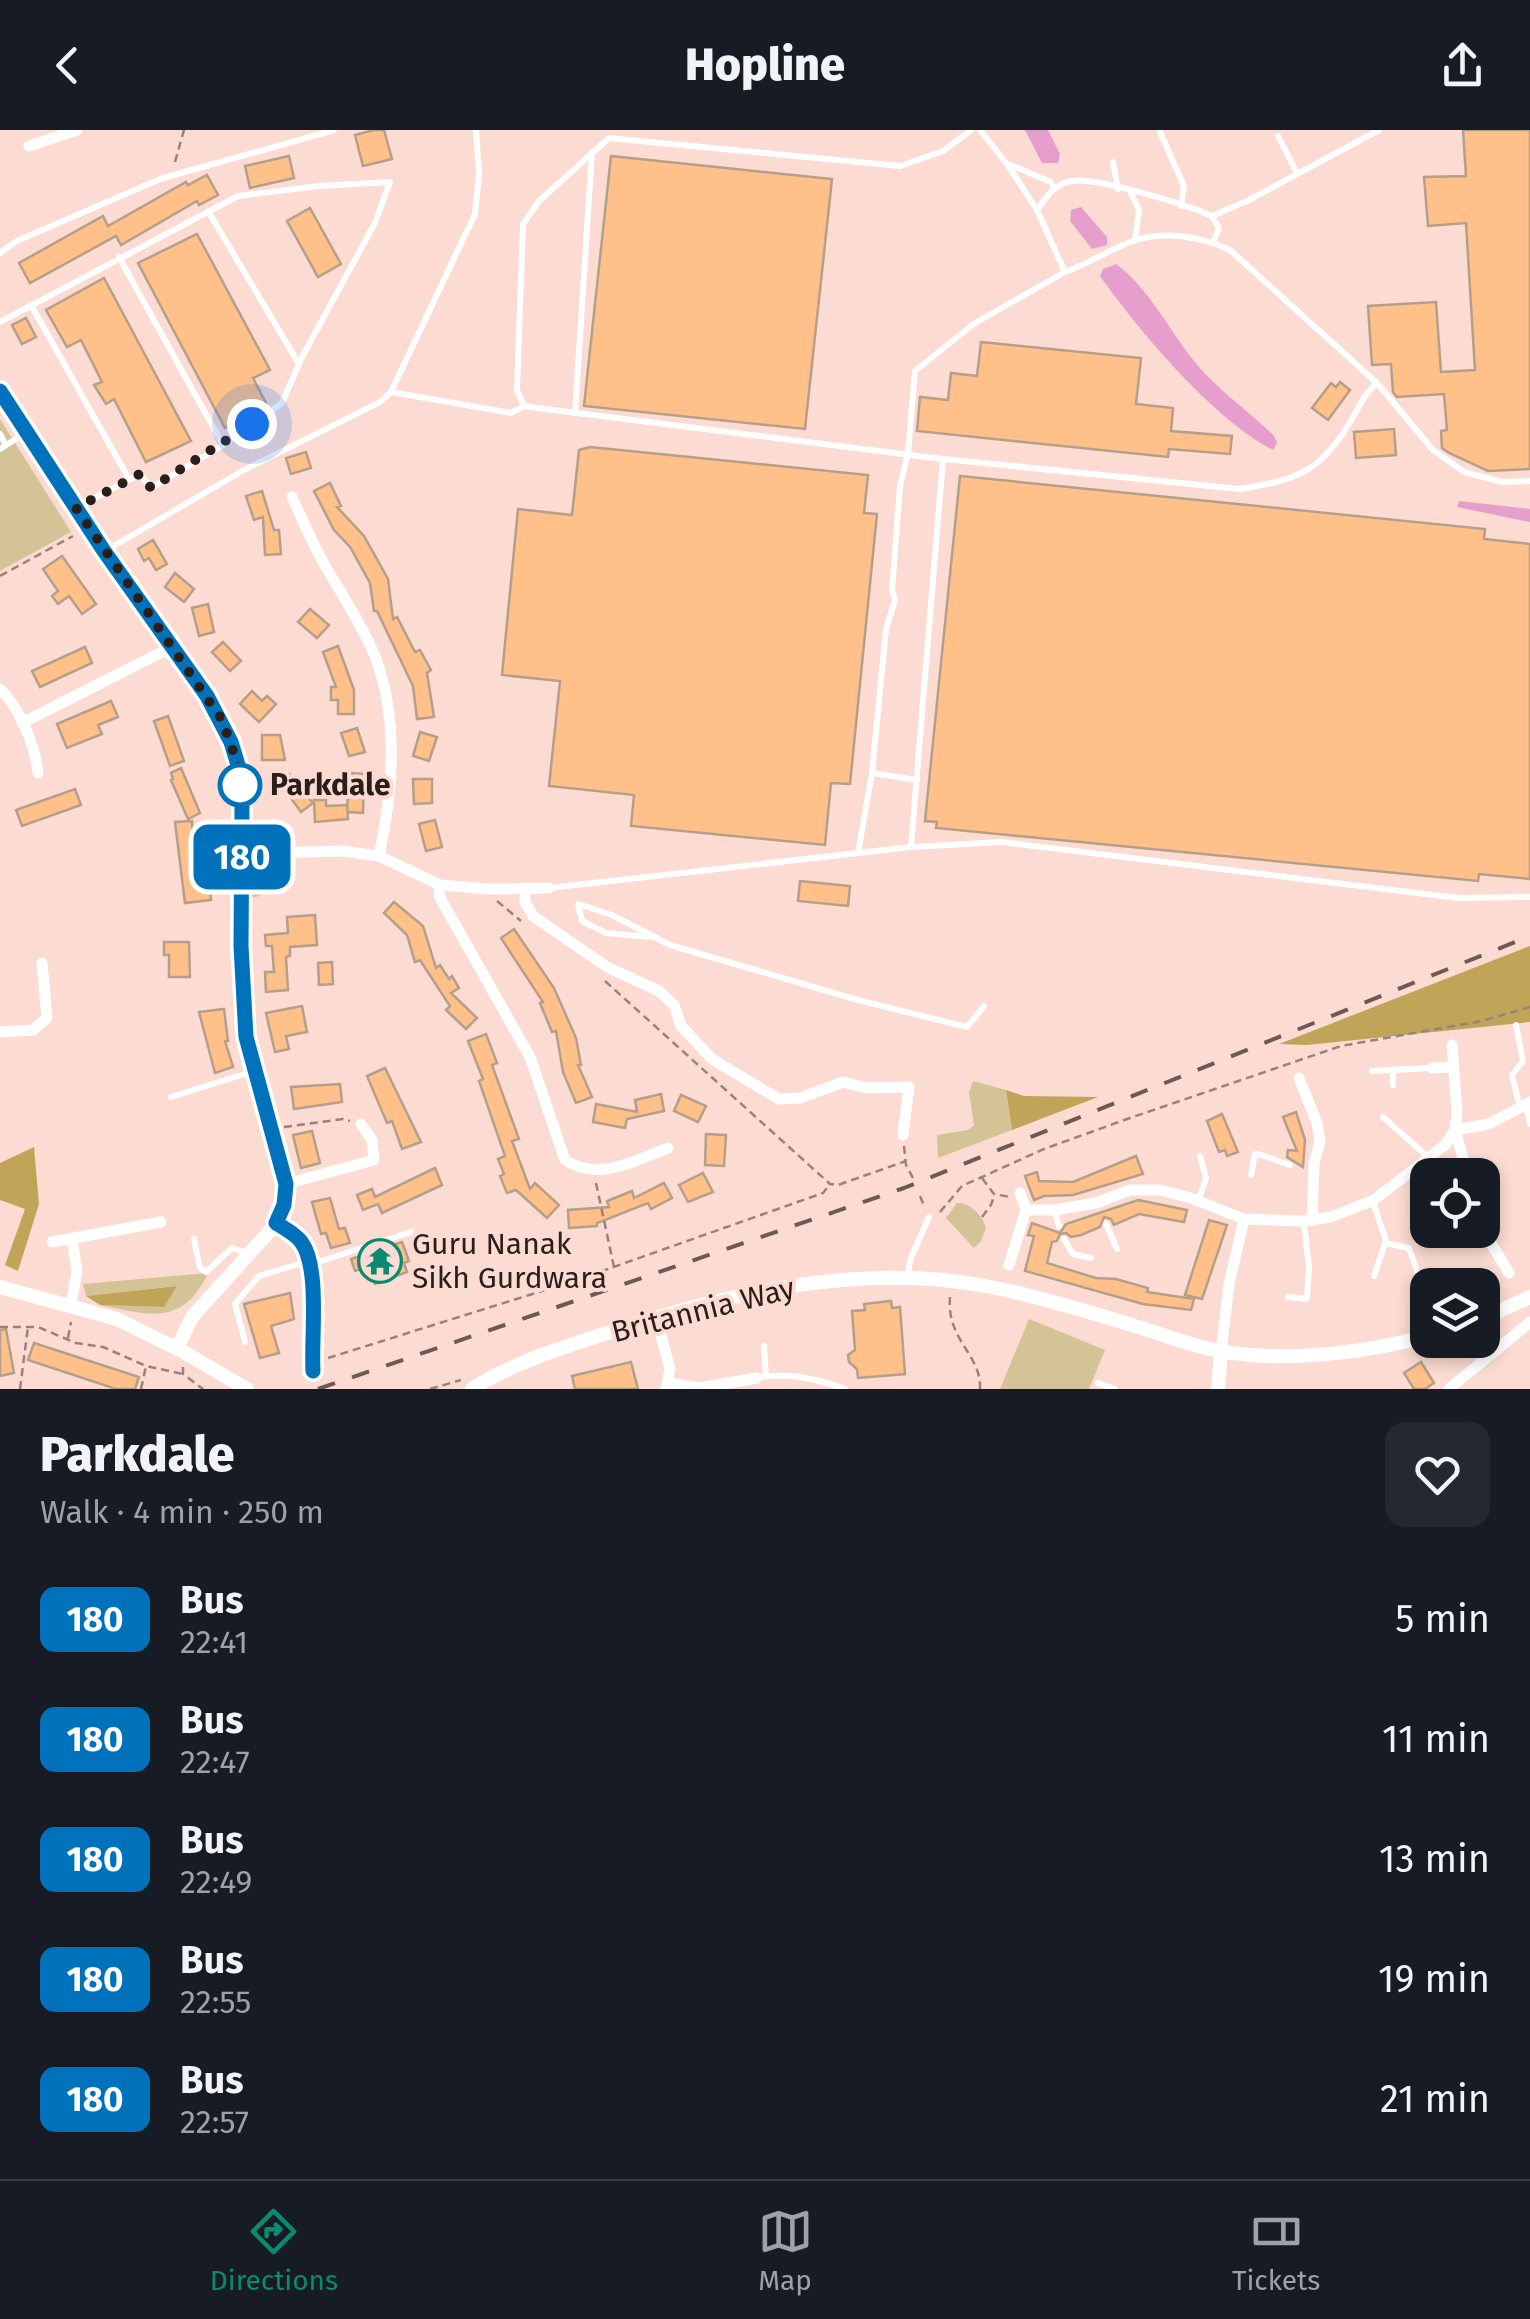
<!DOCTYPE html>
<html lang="en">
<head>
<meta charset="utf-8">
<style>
	body { margin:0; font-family:"Fira Sans",sans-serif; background:#242831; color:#f1f3f6; height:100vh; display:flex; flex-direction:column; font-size:38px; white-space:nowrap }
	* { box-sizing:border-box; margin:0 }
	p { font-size:32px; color:#9ea1a6 }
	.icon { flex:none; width:55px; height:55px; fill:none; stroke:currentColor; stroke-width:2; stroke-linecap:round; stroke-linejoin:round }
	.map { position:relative; height:1259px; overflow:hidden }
	.side { display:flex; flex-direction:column; background:#171b24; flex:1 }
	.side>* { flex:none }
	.badge { padding:0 20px; border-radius:15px; font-size:35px; line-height:65px }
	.controls { position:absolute; left:1410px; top:1028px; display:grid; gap:20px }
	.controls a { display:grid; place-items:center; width:90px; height:90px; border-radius:20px; background:#171b24; box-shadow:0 5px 15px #0003; font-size:50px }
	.you { position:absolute; width:50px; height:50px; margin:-25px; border:8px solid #fff; border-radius:50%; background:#1a73e8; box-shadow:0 0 0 15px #1a73e833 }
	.map>.badge { position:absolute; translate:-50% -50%; box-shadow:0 0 0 5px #fff }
	.round { display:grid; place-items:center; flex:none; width:105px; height:105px; border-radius:20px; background:#242831 }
	.summary { display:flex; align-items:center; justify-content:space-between; height:170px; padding:0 40px }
	h1 { font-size:48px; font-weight:800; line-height:75px }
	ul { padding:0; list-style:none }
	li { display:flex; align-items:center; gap:30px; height:120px; padding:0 40px }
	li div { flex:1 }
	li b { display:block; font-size:38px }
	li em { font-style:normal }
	li .badge { min-width:110px; font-weight:700; text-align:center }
	header { display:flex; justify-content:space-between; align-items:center; height:130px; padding:0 40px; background:#171b24; font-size:45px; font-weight:800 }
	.tab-bar { display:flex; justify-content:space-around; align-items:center; height:140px; border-top:2px solid #363941; background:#171b24; font-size:28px; color:#9ea1a6 }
	.tab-bar a { display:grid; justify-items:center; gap:5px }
	.tab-bar .selected { color:#088b70 }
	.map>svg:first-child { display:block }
</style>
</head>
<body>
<header><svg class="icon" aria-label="back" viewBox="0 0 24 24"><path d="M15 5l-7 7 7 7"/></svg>Hopline<svg class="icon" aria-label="share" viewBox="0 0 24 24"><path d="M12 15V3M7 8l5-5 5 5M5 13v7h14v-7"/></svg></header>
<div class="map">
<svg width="1530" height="1259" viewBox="0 0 1530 1259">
	<rect width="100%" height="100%" fill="#fbdbd2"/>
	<g fill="#d3c396">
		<polygon points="0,289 71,402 0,441"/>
		<path d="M288,731C288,750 267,766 250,768L254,747L260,737Z"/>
		<polygon points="973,951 1006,960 1012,1000 938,1028 937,1005 968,1000 974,995 969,963"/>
		<path d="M957,1073C971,1073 982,1085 986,1098L981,1111L974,1118L946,1088Z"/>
		<path d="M208,1143C183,1197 148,1185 100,1175L164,1177L175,1156L86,1166L83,1154Z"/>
		<polygon points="1029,1189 1105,1220 1089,1259 1000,1259"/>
	</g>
	<g fill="#c0a559">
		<polygon points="1530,816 1530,892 1307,915 1279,914"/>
		<polygon points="1006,960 1024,966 1098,967 1012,1000"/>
		<polygon points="34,1017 39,1074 18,1141 5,1135 25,1079 0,1070 0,1033"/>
		<polygon points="177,1156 164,1177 100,1175 86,1166"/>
	</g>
	<g fill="#e69fcc">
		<polygon points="1025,0 1048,0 1060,24 1058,33 1042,33"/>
		<polygon points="1081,77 1107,107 1107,115 1092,119 1070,91 1071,80"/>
		<path d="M1116,134C1149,158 1169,200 1194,231C1217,260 1248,280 1274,306L1277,313L1273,320C1213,289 1139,201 1100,146L1103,139Z"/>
		<polygon points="1459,371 1530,379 1530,392 1457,377"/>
	</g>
	<g fill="#ffc189" stroke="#b59f8b" stroke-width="2.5">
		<polygon points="374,0 384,0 392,29 363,36 355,5"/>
		<polygon points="1463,0 1530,0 1530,339 1488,341 1449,323 1442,318 1441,301 1447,300 1444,264 1397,267 1393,262 1391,234 1372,235 1368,176 1436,172 1441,242 1475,240 1466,93 1428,96 1424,47 1466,46"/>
		<polygon points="289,26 294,48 250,58 245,36"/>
		<polygon points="611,26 832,49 805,299 584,276"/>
		<polygon points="207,45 218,65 199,75 197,71 121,115 116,106 30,153 19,133 103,86 108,96 186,52 188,55"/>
		<polygon points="310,78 341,134 318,147 287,91"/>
		<polygon points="197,104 270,240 253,248 266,273 225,298 138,133"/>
		<polygon points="104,148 191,311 146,332 114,269 106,274 94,255 102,252 81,210 67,217 46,180"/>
		<polygon points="26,188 36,207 22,214 12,195"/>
		<polygon points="981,212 1141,228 1136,274 1173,278 1171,301 1232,306 1230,324 1169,319 1168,327 917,301 920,267 948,270 951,243 977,246"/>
		<polygon points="1340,252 1350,260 1328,290 1312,278 1331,253 1336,257"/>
		<polygon points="1394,299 1396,325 1356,328 1354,302"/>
		<polygon points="590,317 868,345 864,383 877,384 850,654 831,653 825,715 631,696 634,665 549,656 560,551 502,545 518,379 572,385 579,320"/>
		<polygon points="306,322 311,338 291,344 286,328"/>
		<polygon points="960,346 1485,399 1484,409 1530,414 1530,749 1479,744 1478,751 936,698 937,692 925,691"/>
		<polygon points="330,353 341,376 337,377 364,406 388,449 393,489 397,487 415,522 420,520 431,540 427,543 434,587 417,589 413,556 377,481 374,481 370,453 350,417 334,400 314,361"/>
		<polygon points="262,361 274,400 279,400 281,424 265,425 263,387 254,390 246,366"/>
		<polygon points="153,410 167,434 156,440 149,428 144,431 138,419"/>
		<polygon points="62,426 96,474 82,484 69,466 58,474 52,466 58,461 43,439"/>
		<polygon points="175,443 194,459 184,472 165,457"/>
		<polygon points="208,474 214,502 199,506 192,478"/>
		<polygon points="310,479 329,495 317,508 298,492"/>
		<polygon points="223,512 241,531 230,541 212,522"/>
		<polygon points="338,516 354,560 354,584 338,584 338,570 331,570 331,557 336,557 323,522"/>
		<polygon points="85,517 92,533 40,557 32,541"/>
		<polygon points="252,561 262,571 267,566 276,574 259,592 240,574"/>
		<polygon points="111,571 118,587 98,595 102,604 67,618 57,594"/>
		<polygon points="168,586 184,631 170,636 154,591"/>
		<polygon points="357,598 365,622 349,626 341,603"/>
		<polygon points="420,602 437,607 429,631 413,626"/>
		<polygon points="262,605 280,605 285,630 262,630"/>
		<polygon points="181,638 200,683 188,689 171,650 173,649 171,643"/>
		<polygon points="349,643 364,644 363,683 347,682"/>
		<polygon points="289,644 313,673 301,682 279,652"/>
		<polygon points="413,649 432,649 432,673 414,674"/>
		<polygon points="75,659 81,675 22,696 16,680"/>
		<polygon points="314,670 326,670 326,676 347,675 348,689 315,692"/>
		<polygon points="435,690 442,717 426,721 419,694"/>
		<polygon points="192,691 194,735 207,734 211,770 185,773 175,692"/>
		<polygon points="800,751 850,756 848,776 798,771"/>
		<polygon points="394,772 423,796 436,838 440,835 449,849 452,846 459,858 451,863 477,888 466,899 446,880 450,876 420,830 415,832 407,805 384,783"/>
		<polygon points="315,785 317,815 290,817 290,826 286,827 288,860 266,862 265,842 274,842 272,816 266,816 265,805 288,803 287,787"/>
		<polygon points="514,799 554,858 576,908 581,935 578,935 592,967 576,973 563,942 556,901 552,902 540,873 543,872 501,808"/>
		<polygon points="164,812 189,812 190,847 169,847 169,825 164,825"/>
		<polygon points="332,832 333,854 319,855 318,833"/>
		<polygon points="302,876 307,902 286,906 289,919 275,922 266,883"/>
		<polygon points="224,879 228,911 225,911 233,937 215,943 199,882"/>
		<polygon points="486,904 497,933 492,935 519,1009 512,1011 530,1059 535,1053 559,1075 547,1088 516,1060 507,1063 500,1046 504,1044 498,1029 505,1026 479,951 483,949 468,911"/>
		<polygon points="385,938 421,1012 402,1019 392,991 387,993 367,946"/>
		<polygon points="340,954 342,972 294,979 291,957"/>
		<polygon points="661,964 664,981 627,989 625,998 593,992 596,974 637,982 635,970"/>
		<polygon points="681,965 706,976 698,992 674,981"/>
		<polygon points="1296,982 1305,1010 1303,1037 1287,1027 1288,1020 1297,1021 1283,987"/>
		<polygon points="1222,984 1238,1022 1227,1026 1225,1020 1219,1022 1207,991"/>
		<polygon points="312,1001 320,1033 301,1038 293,1005"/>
		<polygon points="706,1004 726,1005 724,1036 705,1035"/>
		<polygon points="1136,1026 1143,1044 1073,1065 1044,1066 1034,1070 1025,1046 1037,1042 1039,1051 1073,1052"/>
		<polygon points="435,1038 442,1055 382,1083 378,1074 363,1080 357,1065 372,1059 375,1067"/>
		<polygon points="703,1043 713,1062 688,1072 679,1055"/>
		<polygon points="664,1053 672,1068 651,1079 648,1073 597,1093 597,1096 569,1098 568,1080 609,1077 607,1071 632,1061 634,1068"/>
		<polygon points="330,1068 339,1099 345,1098 350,1113 331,1118 326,1103 321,1104 312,1072"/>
		<polygon points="1138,1070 1187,1080 1184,1092 1139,1084 1114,1095 1111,1089 1104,1087 1100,1097 1081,1105 1071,1107 1066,1103 1060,1104 1057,1111 1052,1112 1047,1133 1096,1148 1116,1149 1148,1158 1147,1162 1194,1169 1191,1180 1143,1174 1025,1141 1034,1106 1028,1105 1032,1093 1060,1103 1066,1094"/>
		<polygon points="1209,1090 1227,1095 1202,1169 1185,1165"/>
		<polygon points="402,1112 409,1131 404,1133 407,1142 375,1154 370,1141 366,1143 364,1138 355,1141 351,1129"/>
		<polygon points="290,1163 294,1189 271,1196 279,1223 260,1228 244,1174"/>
		<polygon points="891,1171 892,1178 900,1177 905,1244 858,1248 857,1239 849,1232 848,1225 855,1220 852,1181 865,1180 864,1174"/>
		<polygon points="6,1199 14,1243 0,1246 0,1200"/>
		<polygon points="34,1213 139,1247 135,1259 116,1259 28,1230"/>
		<polygon points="631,1232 638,1259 575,1259 572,1246"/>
		<polygon points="1421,1232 1434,1253 1425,1259 1414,1259 1404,1243"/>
	</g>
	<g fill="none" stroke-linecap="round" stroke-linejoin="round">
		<g stroke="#99827c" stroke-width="2.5" stroke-dasharray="8 5" stroke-linecap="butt">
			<polyline points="175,32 184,0"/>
			<polyline points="0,446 73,406"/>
			<polyline points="497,771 521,791"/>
			<polyline points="605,851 830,1054 838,1055 906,1031"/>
			<polyline points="284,997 343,989 350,991"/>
			<polyline points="904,1016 906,1035 913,1048"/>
			<polyline points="982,1048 994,1064 1010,1067"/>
			<polyline points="596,1053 614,1137"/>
			<polyline points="920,1066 925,1078"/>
			<polyline points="940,1082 962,1056 1044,1019 1127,989 1341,916 1482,891 1530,877"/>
			<polyline points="982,1087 991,1075 994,1066"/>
			<path d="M950,1167C946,1210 982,1225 980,1259"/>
			<polyline points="0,1197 38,1197 76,1213 103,1217 146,1236 183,1244"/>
			<polyline points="68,1208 71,1192"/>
			<polyline points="328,1228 574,1151 823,1063 830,1054"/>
			<polyline points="183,1237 183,1244 203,1259"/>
			<polyline points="20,1259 28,1197"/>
			<polyline points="141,1259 146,1236"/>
			<polyline points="430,1259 461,1250"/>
		</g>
		<g stroke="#fff" stroke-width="6">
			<path d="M971,0L943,21L900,36L609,8L539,71L523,94L517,260L524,276L529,277L943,329L1240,359C1296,350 1321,342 1350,292C1360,276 1363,265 1377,253"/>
			<polyline points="980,0 1007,34 1037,80"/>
			<polyline points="1160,2 1184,56 1181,76"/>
			<polyline points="1278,6 1297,43"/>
			<polyline points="1113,32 1118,59"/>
			<polyline points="1008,34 1051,52 1054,58"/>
			<polyline points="1131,63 1139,80 1135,110"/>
			<polyline points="208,81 299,234"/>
			<polyline points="1212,86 1249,70 1379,0"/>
			<path d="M1213,112L1219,99L1212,86C1188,75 1097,47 1072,51C1055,53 1046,67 1037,80L1065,142C1088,134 1107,121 1130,112C1162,100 1200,106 1230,120L1377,253L1433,320L1464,342L1502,352L1530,351"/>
			<polyline points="0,123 17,111 160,49 334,0"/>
			<polyline points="119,127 223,315"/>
			<polyline points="31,175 129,349"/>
			<polyline points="0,192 238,66 319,56 390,52 375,93 302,227 282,273 223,315 151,358 140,344 77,377"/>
			<polyline points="391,262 511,283 524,276"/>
			<polyline points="575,283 592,22"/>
			<polyline points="0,304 6,315"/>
			<polyline points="0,319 25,303"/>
			<polyline points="105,421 244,340 380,272 391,262 475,84 479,44 476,0"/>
			<polyline points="917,650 872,643 886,499 895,470 892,460 900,356 908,323 915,241 975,193 1065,142"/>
			<polyline points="911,717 943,329"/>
			<polyline points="858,723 872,643"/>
			<polyline points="549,758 911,717 1002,712 1458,768 1530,767"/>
			<polyline points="651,807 606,803 582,791 578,774 612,785 670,815 858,870 967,897 984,876"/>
			<polyline points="1516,895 1523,931 1512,945 1520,978"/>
			<polyline points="1393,939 1393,955"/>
			<polyline points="1372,941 1430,938"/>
			<polyline points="171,967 254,941"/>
			<polyline points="1526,976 1530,994"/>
			<polyline points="1383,987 1428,1027"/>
			<path d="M1251,1045L1255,1024C1268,1025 1277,1032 1290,1035"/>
			<polyline points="1199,1069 1206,1048 1200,1026"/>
			<polyline points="1373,1072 1386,1111 1374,1146"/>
			<polyline points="1054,1080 1059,1096"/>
			<polyline points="1106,1094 1117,1119"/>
			<polyline points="194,1109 200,1138 206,1142 232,1118 247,1123"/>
			<polyline points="1064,1109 1073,1124 1091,1128"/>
			<polyline points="1385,1113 1409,1118 1417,1141"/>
			<polyline points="309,1135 411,1102"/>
			<polyline points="908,1147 910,1130 929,1087"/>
			<polyline points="1288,1167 1307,1169 1309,1138 1304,1092"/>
			<polyline points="245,1212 235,1174 259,1146 308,1131"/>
			<polyline points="764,1216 766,1246"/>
			<path d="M758,1248C787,1241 818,1249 845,1259"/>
			<polyline points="1098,1253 1115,1259"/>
		</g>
		<g stroke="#fff" stroke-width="11">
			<polyline points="29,16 77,0"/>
			<path d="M292,367C304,393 315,420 330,444C346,471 363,497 375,526C399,590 393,661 379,726"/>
			<path d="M0,559C20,578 35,615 38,643"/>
			<polyline points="22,593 172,517"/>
			<polyline points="241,724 342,721 379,726 440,755 489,759 549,758"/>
			<path d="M440,755L439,765L443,773L530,927L565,1030C599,1052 634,1031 668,1018"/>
			<polyline points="525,758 525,772 533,786 607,837 659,861 674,875 681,896 712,929 779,969 800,968 843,952 867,958 909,957 903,1005"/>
			<polyline points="0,902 33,900 47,888 42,833"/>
			<polyline points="1432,938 1452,937"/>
			<polyline points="1299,948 1317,993 1320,1012 1314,1033 1312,1091"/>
			<polyline points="1468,1045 1455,1000 1489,994 1530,972"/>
			<polyline points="286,1054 374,1030 372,1010 361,994"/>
			<polyline points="1026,1080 1054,1080 1096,1073 1130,1060 1160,1060 1191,1068 1244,1089 1303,1091 1331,1087 1374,1070 1445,1015 1455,1000 1457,981 1452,915"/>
			<path d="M277,1093C285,1099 296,1104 302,1113C320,1138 312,1210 313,1241"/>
			<polyline points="1482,1099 1509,1143"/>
			<polyline points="52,1112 161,1092"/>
			<polyline points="1009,1135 1026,1080 1020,1063"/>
			<polyline points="71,1175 77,1141 72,1109"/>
			<polyline points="656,1187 670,1239 666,1259"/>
			<polyline points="1221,1222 1229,1154 1244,1089"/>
			<polyline points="669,1253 699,1258 757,1248"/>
			<polyline points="1449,1259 1530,1192"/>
		</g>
		<g stroke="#fff" stroke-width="14">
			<polyline points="0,261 88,398 207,566 231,612 240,650 244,882 255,940 286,1054 284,1075 277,1093 192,1187 177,1218"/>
			<polyline points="0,1157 117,1189 182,1221 247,1259"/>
			<polyline points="1482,1189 1530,1167"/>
			<path d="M472,1259C511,1234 560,1218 604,1204C727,1163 862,1131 991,1157C1040,1167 1090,1182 1138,1197C1166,1205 1196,1218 1225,1222C1290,1232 1364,1223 1428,1206"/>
			<polyline points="1218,1259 1221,1222"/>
		</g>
		<polyline stroke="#6d5a55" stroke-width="4" stroke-dasharray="18 18" stroke-linecap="butt" points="318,1259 904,1058 1530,806"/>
	</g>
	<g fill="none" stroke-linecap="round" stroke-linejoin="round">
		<g stroke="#fff" stroke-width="22">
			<path id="line" d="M0,261L104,421L207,566L231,612L238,635L242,675L241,816L246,907L286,1054L284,1075L276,1093C285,1099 296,1104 302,1113C320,1139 311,1209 313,1241"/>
		</g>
		<use href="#line" stroke="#0072bc" stroke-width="15"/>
		<polyline stroke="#2a1e1b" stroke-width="10" stroke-dasharray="0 18" points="240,655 238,635 222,590 76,378 140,344 151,358 252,294"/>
	</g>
	<defs>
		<g id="temple-ring" transform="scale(2.25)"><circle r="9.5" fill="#fbdbd2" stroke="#088b70" stroke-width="1.5"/><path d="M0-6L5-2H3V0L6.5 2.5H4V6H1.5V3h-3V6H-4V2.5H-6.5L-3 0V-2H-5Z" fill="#088b70"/></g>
	</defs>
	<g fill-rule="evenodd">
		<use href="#temple-ring" x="380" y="1131"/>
	</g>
	<circle fill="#fff" stroke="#0072bc" stroke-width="5" cx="240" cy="655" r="20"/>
	<g text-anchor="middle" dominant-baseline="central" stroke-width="8" stroke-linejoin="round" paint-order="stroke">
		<g font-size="30" font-weight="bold" fill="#2a1e1b" stroke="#fbdbd2" text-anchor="start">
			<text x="270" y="655">Parkdale</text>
		</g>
		<g font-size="30" fill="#2a1e1b" stroke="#fbdbd2" text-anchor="start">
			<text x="412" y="1114">Guru Nanak<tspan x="412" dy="34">Sikh Gurdwara</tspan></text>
		</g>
		<g font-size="30" fill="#2a1e1b" stroke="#fbdbd2">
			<text transform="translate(703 1180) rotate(-14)">Britannia Way</text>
		</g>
	</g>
</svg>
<div class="controls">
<a><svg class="icon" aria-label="locate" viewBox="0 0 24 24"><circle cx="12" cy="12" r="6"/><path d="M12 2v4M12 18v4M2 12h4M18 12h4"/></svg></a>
<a><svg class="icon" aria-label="layers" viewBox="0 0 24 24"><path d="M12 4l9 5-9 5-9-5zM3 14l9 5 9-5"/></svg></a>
</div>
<div class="you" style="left:252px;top:294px"></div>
<b class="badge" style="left:242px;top:727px;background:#0072bc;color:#fff">180</b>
</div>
<section class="side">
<div class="summary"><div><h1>Parkdale</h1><p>Walk · 4 min · 250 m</p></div><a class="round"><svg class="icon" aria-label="heart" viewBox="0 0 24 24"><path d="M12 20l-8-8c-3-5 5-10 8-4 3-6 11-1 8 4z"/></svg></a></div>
<ul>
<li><span class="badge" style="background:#0072bc;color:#fff">180</span><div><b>Bus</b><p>22:41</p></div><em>5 min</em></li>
<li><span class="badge" style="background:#0072bc;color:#fff">180</span><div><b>Bus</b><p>22:47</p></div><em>11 min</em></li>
<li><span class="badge" style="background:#0072bc;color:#fff">180</span><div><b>Bus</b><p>22:49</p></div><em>13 min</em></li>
<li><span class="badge" style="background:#0072bc;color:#fff">180</span><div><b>Bus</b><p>22:55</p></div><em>19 min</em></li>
<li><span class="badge" style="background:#0072bc;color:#fff">180</span><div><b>Bus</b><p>22:57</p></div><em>21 min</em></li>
</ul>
</section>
<nav class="tab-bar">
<a class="selected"><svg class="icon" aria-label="directions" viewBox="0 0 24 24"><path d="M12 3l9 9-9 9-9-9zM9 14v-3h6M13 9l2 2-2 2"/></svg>Directions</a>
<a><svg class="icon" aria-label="map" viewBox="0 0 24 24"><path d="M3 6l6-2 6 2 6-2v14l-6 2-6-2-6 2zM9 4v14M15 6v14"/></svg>Map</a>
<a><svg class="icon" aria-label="tickets" viewBox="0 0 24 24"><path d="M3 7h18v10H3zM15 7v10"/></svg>Tickets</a>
</nav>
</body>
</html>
